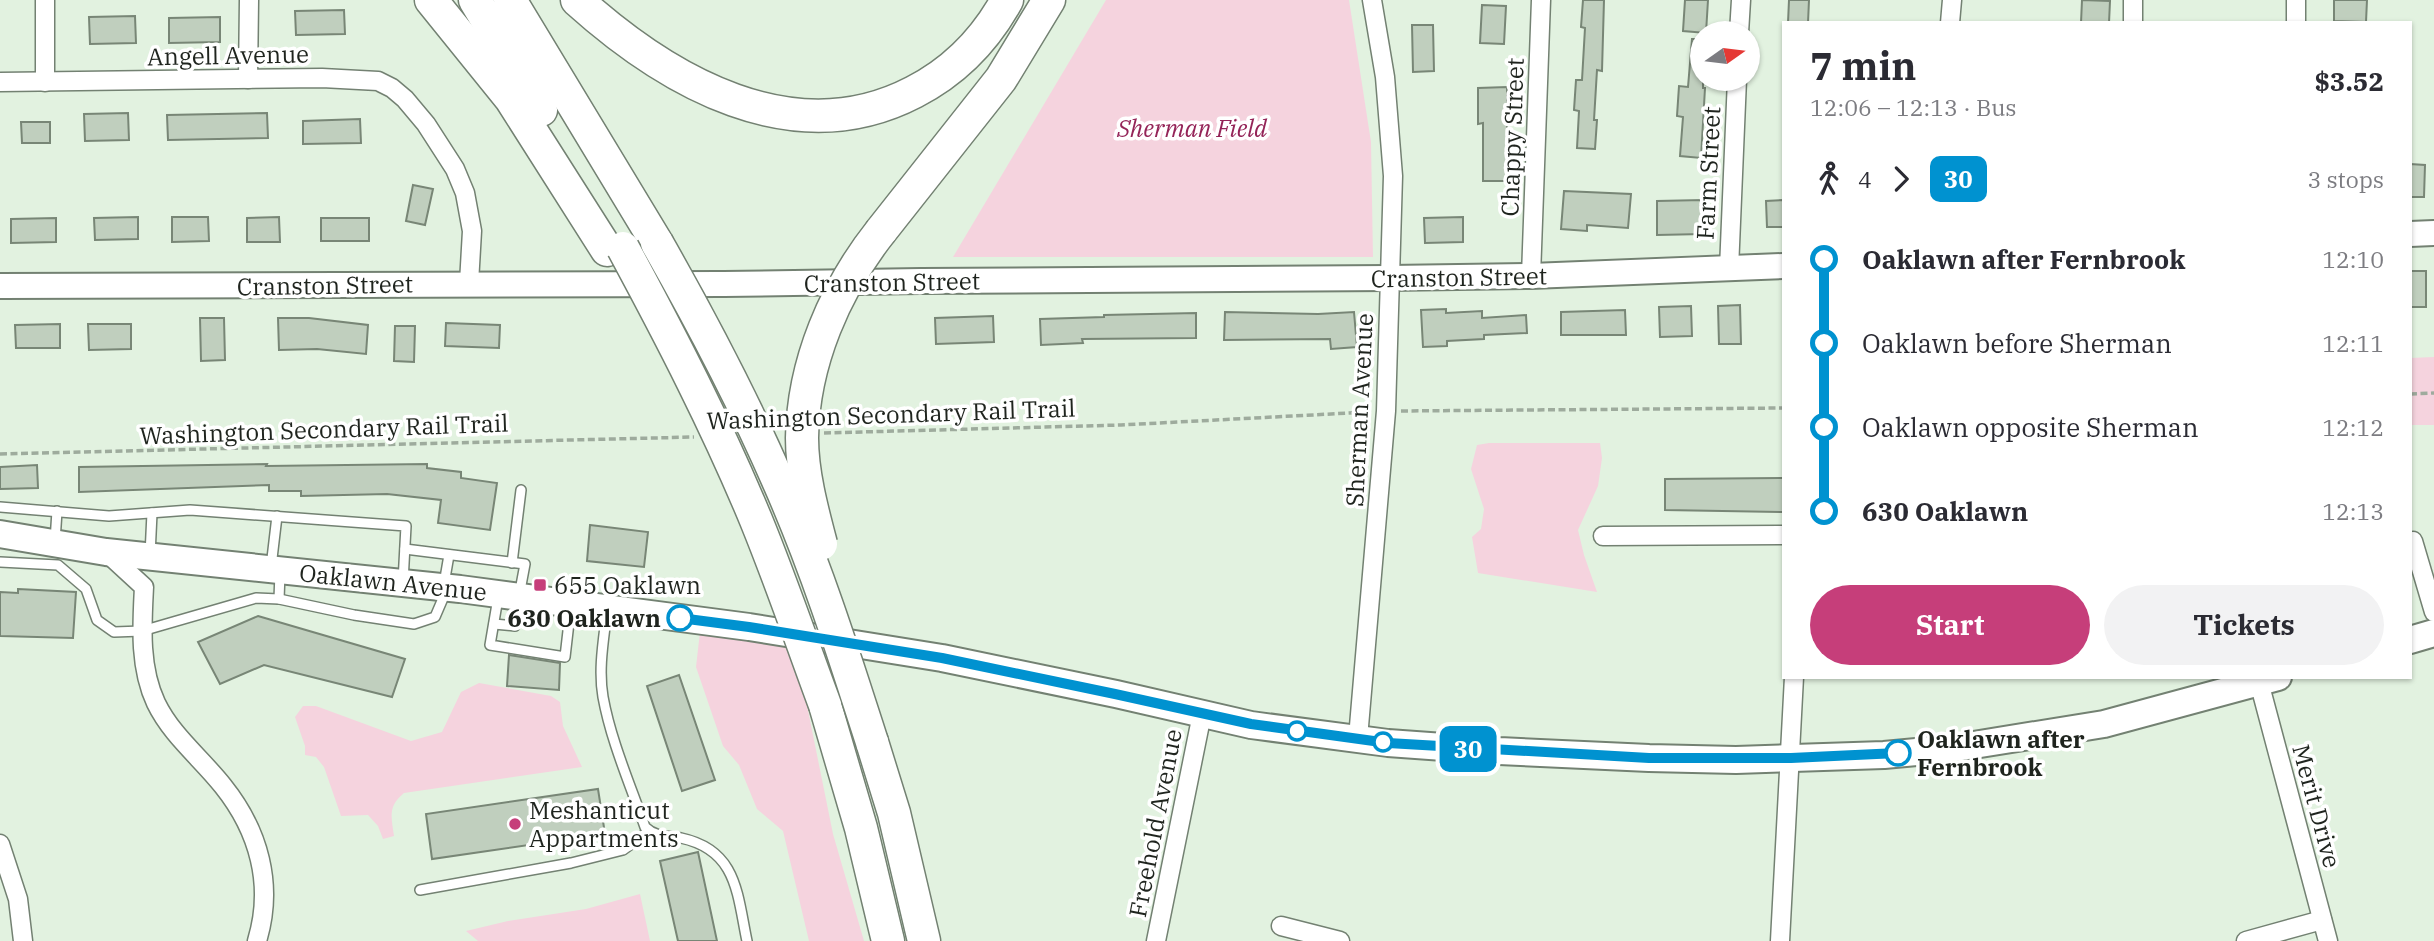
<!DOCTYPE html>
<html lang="en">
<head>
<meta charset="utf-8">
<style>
	body { margin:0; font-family:"IBM Plex Serif",serif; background:#f2f2f3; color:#2b2b33; height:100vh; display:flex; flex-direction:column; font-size:26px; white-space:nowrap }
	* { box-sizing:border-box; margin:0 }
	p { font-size:23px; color:#7c7c81 }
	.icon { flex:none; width:38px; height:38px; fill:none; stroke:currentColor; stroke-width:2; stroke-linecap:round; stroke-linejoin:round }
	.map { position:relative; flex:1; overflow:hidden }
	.drawer { position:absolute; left:1782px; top:21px; width:630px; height:658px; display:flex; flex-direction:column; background:#fff; border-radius:0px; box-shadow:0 2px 5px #0004 }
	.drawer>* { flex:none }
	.badge { padding:0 14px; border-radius:10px; font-size:24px; line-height:46px }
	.needle { width:46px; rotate:76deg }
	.tools { position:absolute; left:1690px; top:21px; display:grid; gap:14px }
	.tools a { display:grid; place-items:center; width:70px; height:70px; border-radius:50%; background:#fff; box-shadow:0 2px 5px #0004; font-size:35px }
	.map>.badge { position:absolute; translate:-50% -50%; box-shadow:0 0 0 4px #fff }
	.legs { display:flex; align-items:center; gap:10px; height:77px; padding:0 28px; font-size:23px }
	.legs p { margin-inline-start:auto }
	.summary { display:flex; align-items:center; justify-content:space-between; height:119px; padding:0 28px }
	h1 { font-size:38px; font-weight:700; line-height:52px }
	.action { display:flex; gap:14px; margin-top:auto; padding:14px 28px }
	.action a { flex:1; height:80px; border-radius:42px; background:#c63e7a; color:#fff; font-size:28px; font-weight:700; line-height:80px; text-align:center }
	.action a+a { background:#f2f2f3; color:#2b2b33 }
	ul { padding:0 28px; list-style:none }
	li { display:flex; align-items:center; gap:24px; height:84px; font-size:26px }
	li i { display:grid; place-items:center; width:10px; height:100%; margin:0 9px; background:currentColor }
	li i::after { content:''; width:18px; height:18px; margin:-9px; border:5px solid; border-radius:50%; background:#fff }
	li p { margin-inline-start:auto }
	li:first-child i { background:linear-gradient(#0000 50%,currentColor 0) }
	li:last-child i { background:linear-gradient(currentColor 50%,#0000 0) }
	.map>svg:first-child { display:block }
</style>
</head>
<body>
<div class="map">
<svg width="2434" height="941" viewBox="0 0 2434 941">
	<rect width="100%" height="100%" fill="#e2f2e0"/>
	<g fill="#f5d3de">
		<polygon points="1106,0 1349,0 1371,142 1373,257 953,257"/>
		<polygon points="2434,357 2434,425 2410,425 2410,358"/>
		<polygon points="1489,443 1600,443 1602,458 1598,486 1578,530 1584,555 1597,592 1478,573 1472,537 1481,529 1484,509 1471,469 1477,445"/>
		<polygon points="701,623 783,633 797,656 833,834 864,941 809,941 783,831 757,809 739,765 723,746 696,667"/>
		<path d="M479,683L551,696L560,702L563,726L582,767L404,793C388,806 391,816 394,836L383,839L378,826L368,815L341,816L324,767L316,757L305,755V746L295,717L303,706H316L411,741L442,732L461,692Z"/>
		<polygon points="640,894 650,941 478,941 466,931 508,921 586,909"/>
	</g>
	<g fill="#c0cfbe" stroke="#788676" stroke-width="2">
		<polygon points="1583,0 1604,0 1602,71 1597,70 1594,120 1597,120 1595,149 1577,148 1579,111 1574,110 1576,80 1582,80 1585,28 1581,27"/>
		<polygon points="1685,0 1708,0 1706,33 1683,31"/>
		<polygon points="1789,0 1809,0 1808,23 1788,23"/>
		<polygon points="2082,0 2110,1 2109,23 2081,23"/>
		<polygon points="2334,0 2367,0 2366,22 2334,21"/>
		<polygon points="1482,5 1506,6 1504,44 1480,43"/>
		<polygon points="344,10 345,34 296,35 295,11"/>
		<polygon points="135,16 136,43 90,44 89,17"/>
		<polygon points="220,17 220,42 169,43 169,18"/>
		<polygon points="1412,25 1433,25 1434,71 1413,72"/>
		<polygon points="1692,39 1703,39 1703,88 1705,88 1701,158 1680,156 1683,117 1677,116 1679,86 1688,87"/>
		<polygon points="1507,87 1507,181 1483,181 1483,123 1478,124 1478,88"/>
		<polygon points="128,113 129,140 85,141 84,114"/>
		<polygon points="267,113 268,138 168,140 167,115"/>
		<polygon points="360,119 361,143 303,144 303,121"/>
		<polygon points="21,122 50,122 50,143 22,143"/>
		<polygon points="2410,164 2425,165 2424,197 2410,197"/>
		<polygon points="413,185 433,189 425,225 406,221"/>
		<polygon points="1564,191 1631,194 1628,228 1587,225 1587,231 1561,229"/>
		<polygon points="1703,200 1703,234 1657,235 1657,201"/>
		<polygon points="1783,200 1783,227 1767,227 1766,201"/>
		<polygon points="138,217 138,239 95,240 94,218"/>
		<polygon points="172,217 208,217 209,241 172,242"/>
		<polygon points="279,217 280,242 247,242 247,218"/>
		<polygon points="1463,217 1463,242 1425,243 1424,218"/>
		<polygon points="56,218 56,242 11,243 11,219"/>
		<rect x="321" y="218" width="48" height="23"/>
		<rect x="2410" y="271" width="16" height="36"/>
		<polygon points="1740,305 1741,344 1719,344 1718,306"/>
		<polygon points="1691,306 1692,336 1660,337 1659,307"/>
		<polygon points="1446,309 1446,313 1482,311 1482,318 1526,315 1527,333 1484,335 1484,339 1447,341 1447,346 1423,347 1421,310"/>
		<polygon points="1625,310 1626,335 1561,335 1561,312"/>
		<polygon points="1225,312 1318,314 1354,312 1357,347 1331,349 1330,339 1224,340"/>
		<polygon points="1196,313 1196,338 1082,339 1083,343 1041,345 1040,319 1104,317 1104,315"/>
		<polygon points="993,316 994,342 936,344 935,318"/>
		<polygon points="200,318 224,318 225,360 201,361"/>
		<polygon points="278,318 309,318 368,325 366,354 317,349 279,350"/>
		<polygon points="446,323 500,325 499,348 445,346"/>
		<polygon points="60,324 60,348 16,348 15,325"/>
		<polygon points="88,324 131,324 131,349 89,350"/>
		<polygon points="395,326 415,326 414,362 394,361"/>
		<polygon points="267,464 266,466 427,464 427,468 461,472 461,478 497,483 490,530 438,523 441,500 387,494 301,496 301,491 269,491 269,485 79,492 79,467"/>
		<polygon points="37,465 38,488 0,489 0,467"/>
		<polygon points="1783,478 1783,512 1665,510 1665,479"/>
		<polygon points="590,525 648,532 644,567 587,561"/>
		<polygon points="18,589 76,592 73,638 0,636 0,592 18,593"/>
		<polygon points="258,616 405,659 392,697 264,665 220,684 198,642"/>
		<polygon points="509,655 560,663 559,690 507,686"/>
		<polygon points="679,675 715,780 682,791 647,686"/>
		<polygon points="598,789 605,834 432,859 426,814"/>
		<polygon points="698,852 717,941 678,941 660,861"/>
	</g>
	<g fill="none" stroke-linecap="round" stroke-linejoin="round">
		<g stroke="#738172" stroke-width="12">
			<g id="lane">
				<polyline points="0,507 109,516 190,510 406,526 403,582"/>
				<polyline points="55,541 57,511"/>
				<polyline points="405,549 525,564 519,596"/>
				<polyline points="150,555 152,513"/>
				<polyline points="0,562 58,565 86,589 97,620 114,632 142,631 256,598 279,599 354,615 414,624 435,617 447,589"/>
				<polyline points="512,563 521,490"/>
				<polyline points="271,567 277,516"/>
				<polyline points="444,584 449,555"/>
				<polyline points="498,598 490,645 565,657 571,605"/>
				<polyline points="279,599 280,573"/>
				<path d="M607,610C604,638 598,668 603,697C611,741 630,784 645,827C655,837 668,836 681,838C737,850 737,893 747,941"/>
				<polyline points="494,624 515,626"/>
				<polyline points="420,890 571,863 623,850 649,831"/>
			</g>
		</g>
		<g stroke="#738172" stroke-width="21">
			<g id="street">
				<polyline points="45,0 45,82"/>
				<polyline points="1950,23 1952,0"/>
				<polyline points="2133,23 2133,0"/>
				<polyline points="2296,23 2296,0"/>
				<polyline points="1739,33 1741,0"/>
				<polyline points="248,79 249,0"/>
				<polyline points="0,82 322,78 378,81 392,88 405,99 426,124 455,169 465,193 472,231 469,283"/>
				<polyline points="1729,269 1737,79"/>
				<polyline points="1531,276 1541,0"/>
				<polyline points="1603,536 1783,535"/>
				<polyline points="2413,541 2434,612"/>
				<path d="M106,552L144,587C142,625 139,667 156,703C172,736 201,758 223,786C259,831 274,885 257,941"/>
				<polyline points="2259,682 2328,941"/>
				<polyline points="1358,738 1386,411 1393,176 1385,77 1372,0"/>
				<polyline points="0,844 18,899 23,941"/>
				<polyline points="1281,926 1340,941"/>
				<polyline points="1156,941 1202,714"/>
				<polyline points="1780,941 1794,677"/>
				<polyline points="2246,941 2322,920"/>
			</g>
		</g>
		<g stroke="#738172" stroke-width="28">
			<g id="secondary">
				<polyline points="2410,234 2434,233"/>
				<polyline points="0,286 724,284 921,281 1390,278 1531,276 1783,266"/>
			</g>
		</g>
		<g stroke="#738172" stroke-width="30">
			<g id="primary">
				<polyline points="0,534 106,552 460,589 749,627 942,658 1116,694 1251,725 1388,743 1499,751 1649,758 1736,760 1884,755 1949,749 2104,724 2278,677"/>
				<polyline points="2410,640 2434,633"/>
			</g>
		</g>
		<g stroke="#738172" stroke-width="35">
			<g id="highway">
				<polyline points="431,0 511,99 607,250"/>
				<polyline points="475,0 541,110"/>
				<polyline points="510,0 657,243"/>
				<path d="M577,0C667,81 793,155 914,92C955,71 985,40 1007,0"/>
				<polyline points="881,231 1001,79 1049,0"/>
				<polyline points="825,705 861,828 888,941"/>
				<polyline points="872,742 894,813 924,941"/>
			</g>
		</g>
		<g stroke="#9eab9d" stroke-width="3.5" stroke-dasharray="7 3.5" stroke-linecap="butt">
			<polyline points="2410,394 2434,393"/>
			<polyline points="1401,411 1783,408"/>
			<polyline points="824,433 1121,425 1369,412"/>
			<polyline points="0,454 694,437"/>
		</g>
		<use href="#lane" stroke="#fff" stroke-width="9"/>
		<use href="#street" stroke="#fff" stroke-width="18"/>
		<use href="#secondary" stroke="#fff" stroke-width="24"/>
		<use href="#primary" stroke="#fff" stroke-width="26"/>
		<use href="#highway" stroke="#fff" stroke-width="32"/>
		<g stroke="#738172" stroke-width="35" stroke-linecap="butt">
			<g id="highway-bridge">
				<path d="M657,243C702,322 744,402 780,485C817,569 844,655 872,742"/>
				<path d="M623,248C671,337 717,426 756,520C781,581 802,643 825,705"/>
				<path d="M821,544C812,510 802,473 802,438C803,363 835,289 881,231"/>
			</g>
		</g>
		<use href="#highway-bridge" stroke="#fff" stroke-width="32"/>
	</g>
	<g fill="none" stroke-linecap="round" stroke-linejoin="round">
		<g stroke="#fff" stroke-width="16">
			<polyline id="line-1" points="680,618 749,627 942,658 1115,694 1251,724 1388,743 1649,758 1791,758 1898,753"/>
		</g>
		<use href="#line-1" stroke="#0092d0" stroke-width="10"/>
	</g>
	<g fill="#c63e7a" stroke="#fff" stroke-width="2.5">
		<rect x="533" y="578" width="14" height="14" rx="3.5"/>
		<circle cx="515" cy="824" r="7"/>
	</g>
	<g fill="#fff" stroke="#0092d0" stroke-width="3.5">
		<circle cx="680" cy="618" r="12"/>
		<circle cx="1297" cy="731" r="9"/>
		<circle cx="1383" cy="742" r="9"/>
		<circle cx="1898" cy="753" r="12"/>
	</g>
	<g text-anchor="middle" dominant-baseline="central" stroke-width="7" stroke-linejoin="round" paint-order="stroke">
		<g font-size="24" fill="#1f241e" stroke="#fff">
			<text transform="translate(228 55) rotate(-1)">Angell Avenue</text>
			<text transform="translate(1512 137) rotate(-88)">Chappy Street</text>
			<text transform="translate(1708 173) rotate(-87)">Farm Street</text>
			<text transform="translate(1459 277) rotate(-1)">Cranston Street</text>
			<text transform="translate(892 282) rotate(-1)">Cranston Street</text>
			<text transform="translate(325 285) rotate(-1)">Cranston Street</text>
			<text transform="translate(1359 410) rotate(-87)">Sherman Avenue</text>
			<text transform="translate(891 414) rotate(-2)">Washington Secondary Rail Trail</text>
			<text transform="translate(324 429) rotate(-2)">Washington Secondary Rail Trail</text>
			<text transform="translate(393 582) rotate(6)">Oaklawn Avenue</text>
			<text transform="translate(2317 806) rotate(75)">Merit Drive</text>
			<text transform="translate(1155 823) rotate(-79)">Freehold Avenue</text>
		</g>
		<g font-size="24" font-style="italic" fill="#942458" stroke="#fff">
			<text x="1192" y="128">Sherman Field</text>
		</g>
		<g font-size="24" fill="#1f241e" stroke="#fff" text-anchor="start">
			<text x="554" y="585">655 Oaklawn</text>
			<text x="529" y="810">Meshanticut<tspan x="529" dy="28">Appartments</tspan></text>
		</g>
		<g font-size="24" font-weight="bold" fill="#1f241e" stroke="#fff" text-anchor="end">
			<text x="661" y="618">630 Oaklawn</text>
			<text x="1917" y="739" text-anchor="start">Oaklawn after<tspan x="1917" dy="28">Fernbrook</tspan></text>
		</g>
	</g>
</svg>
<div class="tools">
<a><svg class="needle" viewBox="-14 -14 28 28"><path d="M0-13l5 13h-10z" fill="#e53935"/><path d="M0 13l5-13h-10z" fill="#7c7c81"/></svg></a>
</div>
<b class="badge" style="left:1468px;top:749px;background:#0092d0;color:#fff">30</b>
<section class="drawer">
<div class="summary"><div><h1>7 min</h1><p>12:06 – 12:13 · Bus</p></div><b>$3.52</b></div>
<div class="legs"><svg class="icon" aria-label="walk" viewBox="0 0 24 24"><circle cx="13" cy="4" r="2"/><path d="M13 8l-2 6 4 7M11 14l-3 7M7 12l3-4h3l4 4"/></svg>4<svg class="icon" aria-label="forward" viewBox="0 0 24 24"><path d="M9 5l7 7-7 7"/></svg><b class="badge" style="background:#0092d0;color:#fff">30</b><p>3 stops</p></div>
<ul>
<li><i style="color:#0092d0"></i><b>Oaklawn after Fernbrook</b><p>12:10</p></li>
<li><i style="color:#0092d0"></i><span>Oaklawn before Sherman</span><p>12:11</p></li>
<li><i style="color:#0092d0"></i><span>Oaklawn opposite Sherman</span><p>12:12</p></li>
<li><i style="color:#0092d0"></i><b>630 Oaklawn</b><p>12:13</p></li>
</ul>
<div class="action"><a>Start</a><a>Tickets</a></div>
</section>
</div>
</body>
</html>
